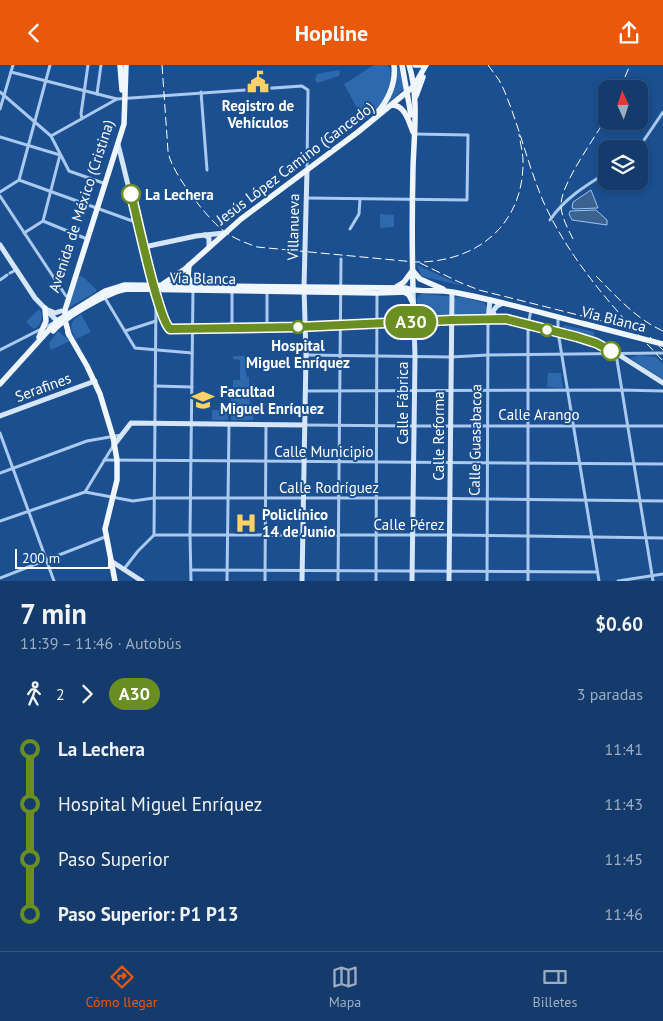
<!DOCTYPE html>
<html lang="es">
<head>
<meta charset="utf-8">
<style>
	body { margin:0; font-family:"PT Sans",sans-serif; background:#214673; color:#f1f3f6; height:100vh; display:flex; flex-direction:column; font-size:19px; white-space:nowrap }
	* { box-sizing:border-box; margin:0 }
	p { font-size:16px; color:#9dadc1 }
	.icon { flex:none; width:28px; height:28px; fill:none; stroke:currentColor; stroke-width:2; stroke-linecap:round; stroke-linejoin:round }
	.map { position:relative; height:516px; overflow:hidden }
	.sheet { display:flex; flex-direction:column; background:#143b6b; flex:1 }
	.sheet>* { flex:none }
	.badge { padding:0 10px; border-radius:16px; font-size:18px; line-height:32px }
	.needle { width:32px; rotate:357deg }
	.fabs { position:absolute; left:598px; top:15px; display:grid; gap:10px }
	.fabs a { display:grid; place-items:center; width:50px; height:50px; border-radius:10px; background:#143b6b; box-shadow:0 2px 8px #0003,0 0 0 1px #33557e; font-size:25px }
	.scale { position:absolute; left:15px; bottom:12px; width:95px; box-sizing:border-box; padding-left:5px; border:2px solid #fff; border-top:0; font-size:14px; line-height:18px; white-space:nowrap; color:#fff; -webkit-text-stroke:4px #1b4f8f; paint-order:stroke }
	.map>.badge { position:absolute; translate:-50% -50%; box-shadow:0 0 0 2px #fff }
	.legs { display:flex; align-items:center; gap:8px; height:55px; padding:0 20px; font-size:16px }
	.legs p { margin-inline-start:auto }
	.summary { display:flex; align-items:center; justify-content:space-between; height:85px; padding:0 20px }
	h1 { font-size:28px; font-weight:700; line-height:38px }
	ul { padding:0 20px; list-style:none }
	li { display:flex; align-items:center; gap:18px; height:55px; font-size:19px }
	li i { display:grid; place-items:center; width:8px; height:100%; margin:0 6px; background:currentColor }
	li i::after { content:''; width:12px; height:12px; margin:-6px; border:4px solid; border-radius:50%; background:#143b6b }
	li p { margin-inline-start:auto }
	li:first-child i { background:linear-gradient(#0000 50%,currentColor 0) }
	li:last-child i { background:linear-gradient(currentColor 50%,#0000 0) }
	header { display:flex; justify-content:space-between; align-items:center; height:65px; padding:0 20px; background:#ea580c; color:#fff; font-size:22px; font-weight:700 }
	.menu { display:flex; justify-content:space-around; align-items:center; height:70px; border-top:1px solid #33557e; background:#143b6b; font-size:14px; color:#9dadc1 }
	.menu a { display:grid; justify-items:center; gap:2px }
	.menu .on { color:#ea580c }
	.map>svg:first-child { display:block }
</style>
</head>
<body>
<header><svg class="icon" aria-label="back" viewBox="0 0 24 24"><path d="M15 5l-7 7 7 7"/></svg>Hopline<svg class="icon" aria-label="share" viewBox="0 0 24 24"><path d="M12 15V3M7 8l5-5 5 5M5 13v7h14v-7"/></svg></header>
<div class="map">
<svg width="663" height="516" viewBox="0 0 663 516">
	<rect width="100%" height="100%" fill="#1b4f8f"/>
	<g fill="#2e69ad">
		<path d="M374,0H387L390,3C394,25 380,42 364,56L344,19Z"/>
		<polygon points="395,0 398,0 405,23 386,40"/>
		<polygon points="338,5 340,6 339,11 317,18 315,15 317,9"/>
		<polygon points="380,149 394,150 394,162 380,163"/>
		<polygon points="417,200 463,221 425,212 421,210"/>
		<polygon points="82,211 96,224 96,227 68,243 78,212"/>
		<polygon points="421,229 449,231 449,253 419,253 417,247 417,233"/>
		<polygon points="459,231 484,238 487,243 486,251 456,253 454,250 454,234"/>
		<path d="M39,244C45,251 41,260 34,264L26,257Z"/>
		<path d="M81,249L91,267L76,274C69,262 69,257 81,249Z"/>
		<polygon points="565,260 594,267 595,274 563,266 562,262"/>
		<polygon points="58,266 70,276 51,285 49,278"/>
		<polygon points="639,290 656,292 663,299 663,315 630,293"/>
		<polygon points="233,291 249,291 249,302 245,303 247,312 249,312 249,323 233,322 233,315 240,315 240,295 233,294"/>
		<polygon points="548,308 561,308 563,323 547,322"/>
		<polygon points="231,323 235,324 236,327 249,327 250,340 231,340"/>
		<polygon points="232,343 254,343 253,355 231,355"/>
		<polygon points="212,345 226,345 228,346 228,355 212,355"/>
	</g>
	<g fill="#3c6290" stroke="#9cc4f0">
		<polygon points="591,125 598,143 575,144 572,143 573,137"/>
		<polygon points="596,145 607,155 607,160 572,155 569,149 570,146"/>
	</g>
	<g fill="none" stroke-linecap="round" stroke-linejoin="round">
		<g stroke="#a9c9ee" stroke-width="3">
			<polyline points="11,7 117,34 302,21 308,25 307,104"/>
			<polyline points="0,27 51,71 69,106 106,119"/>
			<polyline points="201,27 207,105"/>
			<polyline points="97,29 101,0"/>
			<polyline points="0,44 13,0"/>
			<polyline points="82,53 81,49 88,0"/>
			<polyline points="51,71 117,34"/>
			<polyline points="0,72 60,90 43,156"/>
			<polyline points="638,84 663,47"/>
			<polyline points="19,115 138,158"/>
			<polyline points="0,127 19,115 50,0"/>
			<polyline points="0,131 66,231"/>
			<polyline points="306,133 467,135 468,70 414,69"/>
			<path d="M550,155C564,134 585,121 606,108"/>
			<polyline points="43,156 87,174"/>
			<polyline points="350,164 359,149 360,134"/>
			<polyline points="24,168 43,156"/>
			<polyline points="10,208 16,205"/>
			<polyline points="0,215 7,210"/>
			<polyline points="267,226 267,262"/>
			<polyline points="105,233 135,283 192,288"/>
			<polyline points="558,253 558,267 599,516"/>
			<polyline points="232,263 232,226"/>
			<polyline points="125,266 156,256"/>
			<polyline points="0,285 53,258"/>
			<polyline points="616,289 653,516"/>
			<polyline points="306,290 451,292 488,290 663,288"/>
			<polyline points="155,321 192,322"/>
			<polyline points="305,326 621,325 663,326"/>
			<polyline points="304,360 414,361 663,361"/>
			<polyline points="0,368 54,516"/>
			<polyline points="104,395 663,399"/>
			<polyline points="0,408 87,376 121,370"/>
			<polyline points="85,427 113,381"/>
			<polyline points="0,456 85,427 133,436 154,433 413,433 663,436"/>
			<polyline points="154,470 450,470 663,473"/>
			<polyline points="124,504 138,486 154,470 156,234"/>
			<polyline points="191,505 597,507"/>
			<polyline points="0,513 105,472"/>
			<polyline points="191,516 190,469 193,225"/>
			<polyline points="227,516 229,359"/>
			<polyline points="265,516 266,360"/>
			<polyline points="338,516 341,194"/>
			<polyline points="376,516 377,228"/>
			<polyline points="487,516 488,255"/>
			<polyline points="528,516 528,260 531,245"/>
			<polyline points="618,516 663,509"/>
		</g>
		<g stroke="#d6e6fa" stroke-width="5">
			<path d="M118,80C126,107 157,253 170,263L298,262L452,255L506,254L596,278L616,288L663,318"/>
			<polyline points="205,170 209,173 209,181"/>
			<polyline points="0,180 35,233 57,256"/>
			<polyline points="144,182 196,171 224,168"/>
			<polyline points="48,245 55,248 61,246"/>
			<polyline points="501,253 494,250 493,246 497,241 503,238"/>
			<polyline points="488,254 490,235"/>
			<polyline points="0,351 95,316"/>
			<polyline points="114,380 131,358 304,360"/>
			<polyline points="111,496 142,516"/>
			<polyline points="302,516 306,290 304,222 307,105"/>
			<polyline points="412,516 415,292 413,225"/>
			<polyline points="449,516 452,227"/>
		</g>
		<g stroke="#f0f6ff" stroke-width="5.5">
			<polyline points="120,0 122,25"/>
			<polyline points="402,0 411,50"/>
			<path d="M409,0C419,32 414,69 413,103C412,143 412,184 413,225"/>
			<polyline points="415,0 423,0"/>
			<polyline points="416,31 423,12"/>
			<path d="M392,40C405,40 409,57 413,67"/>
			<path d="M377,48C388,35 396,18 394,0"/>
			<polyline points="189,200 188,212 193,220"/>
			<polyline points="413,206 420,214 443,224"/>
			<polyline points="163,219 185,204 241,154 358,67 408,26 414,21 426,0"/>
			<polyline points="396,222 404,217 412,206"/>
			<polyline points="404,227 409,230 413,238"/>
			<path d="M53,266C65,252 108,227 127,224L377,228L407,227L413,225"/>
			<polyline points="68,268 87,301 100,329 113,372 117,395 117,415 105,464 115,516"/>
			<polyline points="69,270 65,255 65,245 124,59 126,0"/>
			<polyline points="39,272 46,256 45,243"/>
			<path d="M0,319L57,256L105,226L124,220L406,223C421,228 437,224 452,227C497,235 541,248 585,259"/>
		</g>
		<g stroke="#fff" stroke-width="1" stroke-dasharray="9 4" stroke-linecap="butt">
			<path d="M162,0L168,86C170,106 208,155 225,167C235,174 246,178 257,182L415,197C476,198 524,160 523,96C523,87 520,77 519,69"/>
			<path d="M488,0L499,15L504,25C519,61 528,100 543,136C571,198 617,247 663,296"/>
			<polyline points="620,24 630,0"/>
			<path d="M573,174C568,164 562,153 561,142C559,121 595,73 606,53"/>
			<polyline points="420,198 459,217 479,225 622,261 634,266"/>
			<path d="M596,211C617,232 636,254 663,266"/>
			<polyline points="650,272 663,285"/>
		</g>
		<polyline stroke="#f0f6ff" stroke-width="5.5" points="585,259 663,279"/>
	</g>
	<g fill="none" stroke-linecap="round" stroke-linejoin="round">
		<g stroke="#fff" stroke-width="11">
			<path id="line-1" d="M131,129C137,151 158,254 170,264L298,262L452,255L506,254L577,272L596,278L611,286"/>
		</g>
		<use href="#line-1" stroke="#6b8e23" stroke-width="8"/>
	</g>
	<defs>
		<g id="civic-bare" transform="scale(1.725)"><path d="M-.6-6.5H3V-4.5H.6V-3L4-1V1h2V6H-6V1h2V-1L-.6-3ZM-1.2 2.5V6h2.4V2.5Z" fill="#ffd166" stroke="#1b4f8f" stroke-width="2.5" paint-order="stroke"/></g>
		<g id="university-bare" transform="scale(1.725)"><path d="M0-5L7-2L0 1L-7-2ZM-4 1L0 2.5L4 1V4Q0 6-4 4Z" fill="#ffd166" stroke="#1b4f8f" stroke-width="2.5" paint-order="stroke"/></g>
		<g id="hospital-bare" transform="scale(1.725)"><path d="M-5-5h3v3.5h4V-5h3V5h-3V1.5h-4V5h-3Z" fill="#ffd166" stroke="#1b4f8f" stroke-width="2.5" paint-order="stroke"/></g>
	</defs>
	<g fill-rule="evenodd">
		<use href="#civic-bare" x="258" y="17"/>
		<use href="#university-bare" x="203" y="335"/>
		<use href="#hospital-bare" x="246" y="458"/>
	</g>
	<g fill="#fff" stroke="#6b8e23" stroke-width="2.5">
		<circle cx="131" cy="129" r="9"/>
		<circle cx="298" cy="262" r="6"/>
		<circle cx="547" cy="265" r="6"/>
		<circle cx="611" cy="286" r="9"/>
	</g>
	<g text-anchor="middle" dominant-baseline="central" stroke-width="4" stroke-linejoin="round" paint-order="stroke">
		<g font-size="15" font-weight="bold" fill="#fff" stroke="#1b4f8f" text-anchor="start">
			<text x="258" y="40" text-anchor="middle">Registro de<tspan x="258" dy="17">Vehículos</tspan></text>
			<text x="220" y="326">Facultad<tspan x="220" dy="17">Miguel Enríquez</tspan></text>
			<text x="262" y="449">Policlínico<tspan x="262" dy="17">14 de Junio</tspan></text>
		</g>
		<g font-size="15" fill="#fff" stroke="#1b4f8f">
			<text transform="translate(295 98) rotate(-37)">Jesús López Camino (Gancedo)</text>
			<text transform="translate(81 141) rotate(-72)">Avenida de México (Cristina)</text>
			<text transform="translate(293 162) rotate(-89)">Villanueva</text>
			<text transform="translate(203 213) rotate(1)">Vía Blanca</text>
			<text transform="translate(614 254) rotate(14)">Vía Blanca</text>
			<text transform="translate(43 322) rotate(-20)">Serafines</text>
			<text transform="translate(402 338) rotate(-90)">Calle Fábrica</text>
			<text x="539" y="349">Calle Arango</text>
			<text transform="translate(438 371) rotate(-90)">Calle Reforma</text>
			<text transform="translate(475 375) rotate(-89)">Calle Guasabacoa</text>
			<text x="324" y="386">Calle Municipio</text>
			<text x="329" y="422">Calle Rodríguez</text>
			<text x="409" y="459">Calle Pérez</text>
		</g>
		<g font-size="15" font-weight="bold" fill="#fff" stroke="#1b4f8f" text-anchor="start">
			<text x="145" y="129">La Lechera</text>
			<text x="298" y="280" text-anchor="middle">Hospital<tspan x="298" dy="17">Miguel Enríquez</tspan></text>
		</g>
	</g>
</svg>
<div class="fabs">
<a><svg class="needle" viewBox="-14 -14 28 28"><path d="M0-13l5 13h-10z" fill="#e53935"/><path d="M0 13l5-13h-10z" fill="#9dadc1"/></svg></a>
<a><svg class="icon" aria-label="layers" viewBox="0 0 24 24"><path d="M12 4l9 5-9 5-9-5zM3 14l9 5 9-5"/></svg></a>
</div>
<div class="scale">200 m</div>
<b class="badge" style="left:411px;top:257px;background:#6b8e23;color:#fff">A30</b>
</div>
<section class="sheet">
<div class="summary"><div><h1>7 min</h1><p>11:39 – 11:46 · Autobús</p></div><b>$0.60</b></div>
<div class="legs"><svg class="icon" aria-label="walk" viewBox="0 0 24 24"><circle cx="13" cy="4" r="2"/><path d="M13 8l-2 6 4 7M11 14l-3 7M7 12l3-4h3l4 4"/></svg>2<svg class="icon" aria-label="forward" viewBox="0 0 24 24"><path d="M9 5l7 7-7 7"/></svg><b class="badge" style="background:#6b8e23;color:#fff">A30</b><p>3 paradas</p></div>
<ul>
<li><i style="color:#6b8e23"></i><b>La Lechera</b><p>11:41</p></li>
<li><i style="color:#6b8e23"></i><span>Hospital Miguel Enríquez</span><p>11:43</p></li>
<li><i style="color:#6b8e23"></i><span>Paso Superior</span><p>11:45</p></li>
<li><i style="color:#6b8e23"></i><b>Paso Superior: P1 P13</b><p>11:46</p></li>
</ul>
</section>
<nav class="menu">
<a class="on"><svg class="icon" aria-label="directions" viewBox="0 0 24 24"><path d="M12 3l9 9-9 9-9-9zM9 14v-3h6M13 9l2 2-2 2"/></svg>Cómo llegar</a>
<a><svg class="icon" aria-label="map" viewBox="0 0 24 24"><path d="M3 6l6-2 6 2 6-2v14l-6 2-6-2-6 2zM9 4v14M15 6v14"/></svg>Mapa</a>
<a><svg class="icon" aria-label="tickets" viewBox="0 0 24 24"><path d="M3 7h18v10H3zM15 7v10"/></svg>Billetes</a>
</nav>
</body>
</html>
